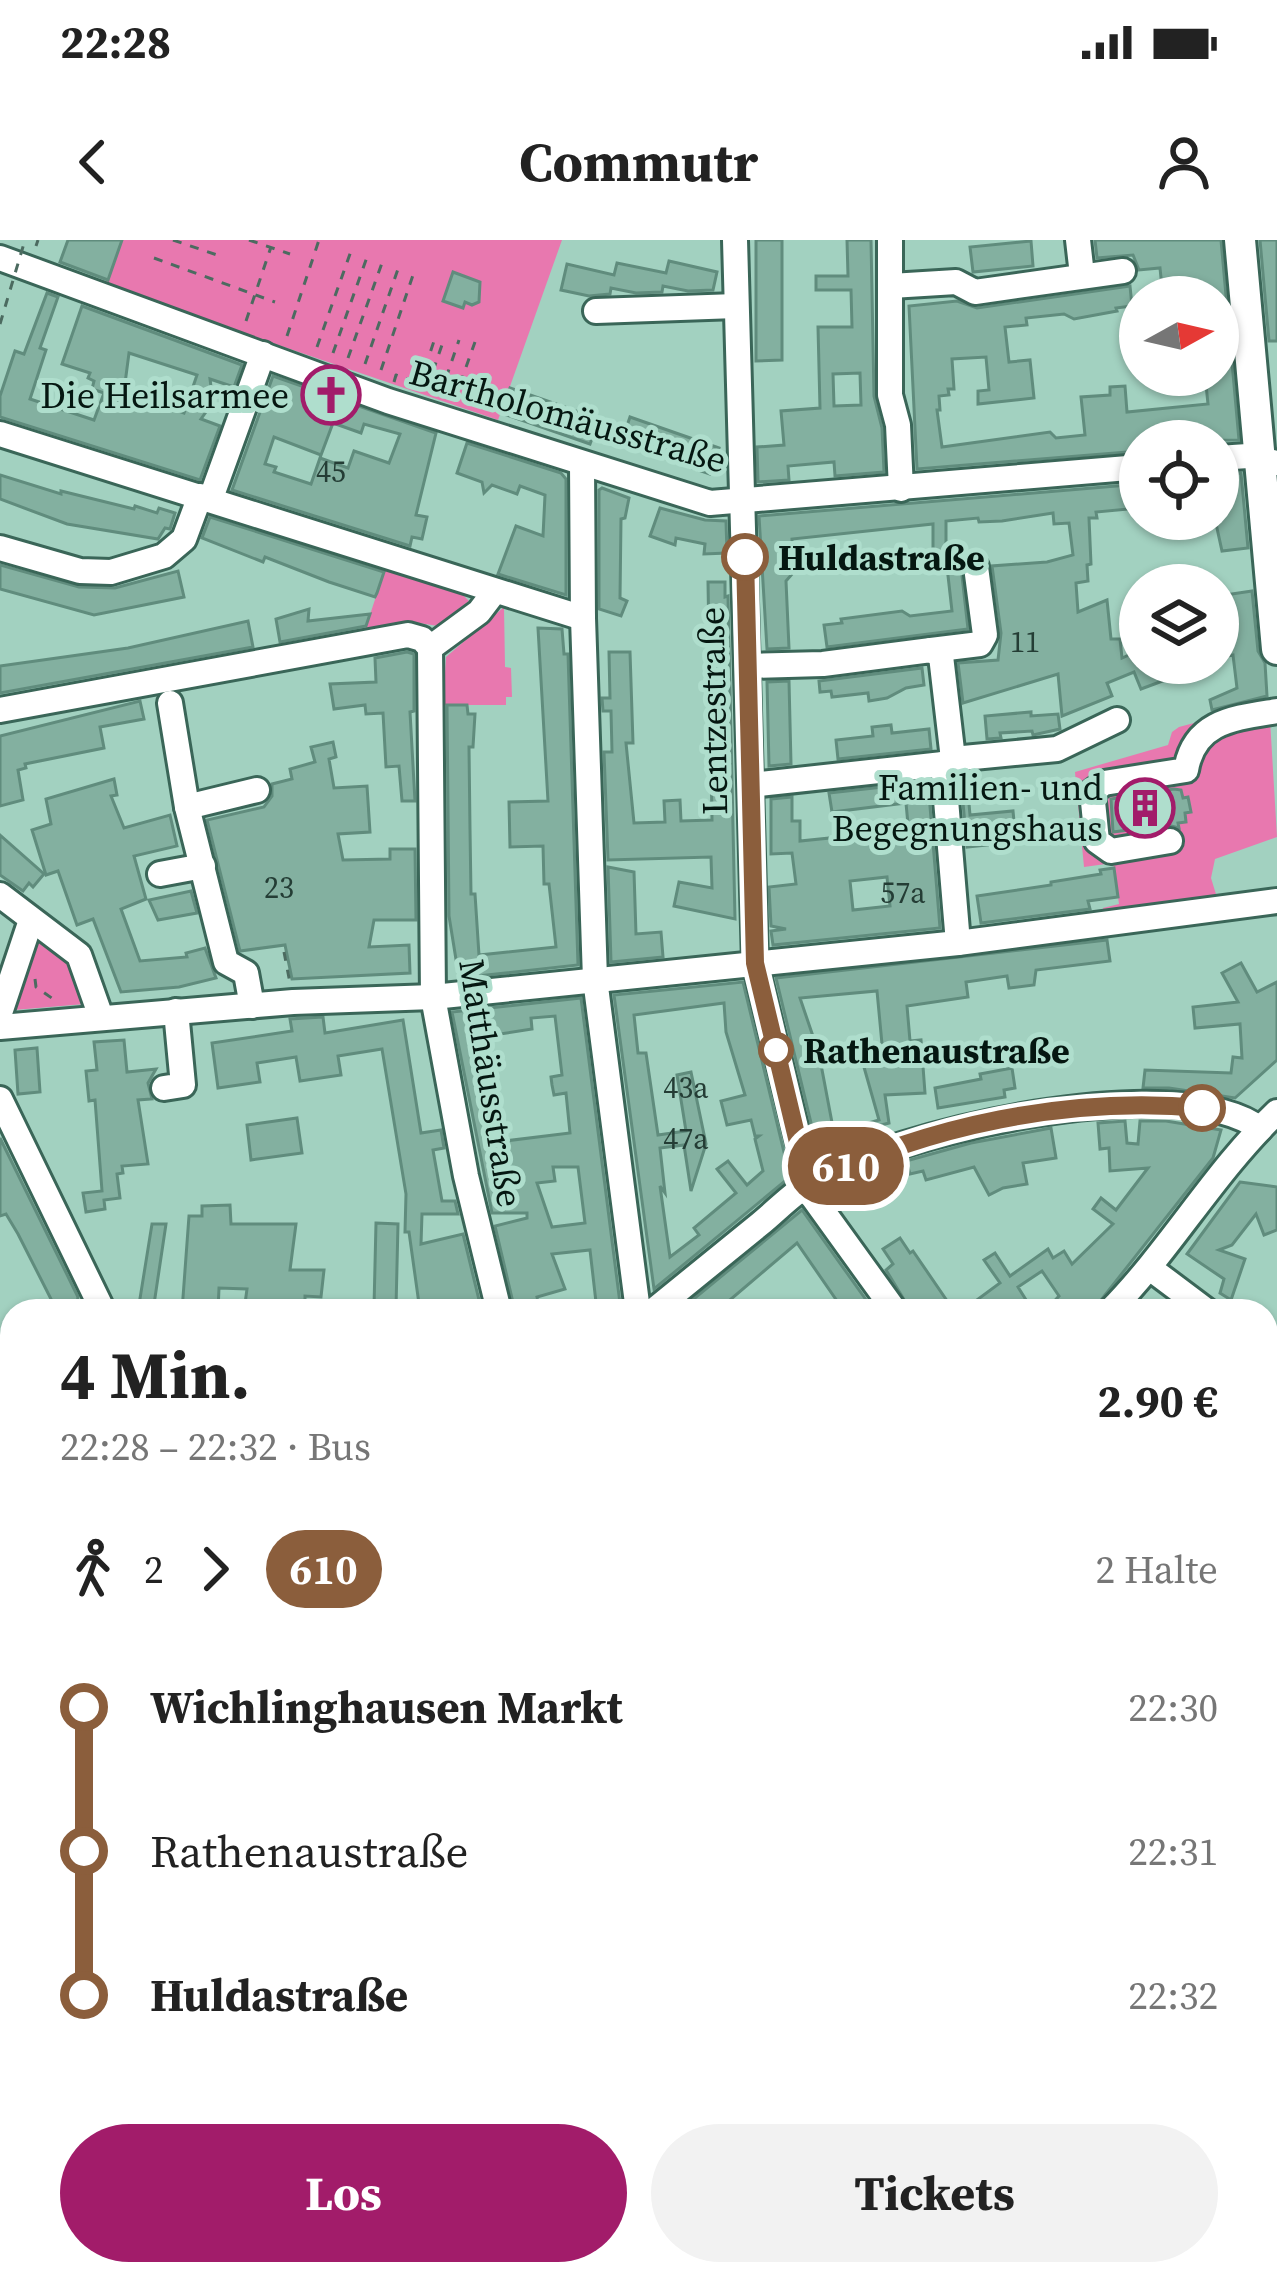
<!DOCTYPE html>
<html lang="de">
<head>
<meta charset="utf-8">
<style>
	body { margin:0; font-family:"Source Serif 4",serif; background:#f2f2f2; color:#222; height:100vh; display:flex; flex-direction:column; font-size:45px; white-space:nowrap }
	* { box-sizing:border-box; margin:0 }
	p { font-size:39px; color:#767676 }
	.icon { flex:none; width:66px; height:66px; fill:none; stroke:currentColor; stroke-width:2; stroke-linecap:round; stroke-linejoin:round }
	.map { position:relative; flex:1; overflow:hidden }
	.drawer { position:absolute; left:0px; top:1059px; width:1278px; height:987px; display:flex; flex-direction:column; background:#fff; border-radius:36px 36px 0 0; box-shadow:0 3px 9px #0004 }
	.drawer>* { flex:none }
	.badge { padding:0 24px; border-radius:39px; font-size:42px; line-height:78px }
	.needle { width:78px; rotate:82deg }
	.buttons { position:absolute; left:1119px; top:36px; display:grid; gap:24px }
	.buttons a { display:grid; place-items:center; width:120px; height:120px; border-radius:50%; background:#fff; box-shadow:0 3px 9px #0004; font-size:60px }
	.map>.badge { position:absolute; translate:-50% -50%; box-shadow:0 0 0 6px #fff }
	.legs { display:flex; align-items:center; gap:18px; height:132px; padding:0 60px; font-size:39px }
	.legs p { margin-inline-start:auto }
	.summary { display:flex; align-items:center; justify-content:space-between; height:204px; padding:0 60px }
	h1 { font-size:66px; font-weight:700; line-height:90px }
	.button { display:flex; gap:24px; margin-top:auto; padding:24px 60px }
	.button a { flex:1; height:138px; border-radius:72px; background:#a21c6a; color:#fff; font-size:48px; font-weight:700; line-height:138px; text-align:center }
	.button a+a { background:#f2f2f2; color:#222 }
	ul { padding:0 60px; list-style:none }
	li { display:flex; align-items:center; gap:42px; height:144px; font-size:45px }
	li i { display:grid; place-items:center; width:18px; height:100%; margin:0 15px; background:currentColor }
	li i::after { content:''; width:30px; height:30px; margin:-15px; border:9px solid; border-radius:50%; background:#fff }
	li p { margin-inline-start:auto }
	li:first-child i { background:linear-gradient(#0000 50%,currentColor 0) }
	li:last-child i { background:linear-gradient(currentColor 50%,#0000 0) }
	.status { display:flex; justify-content:space-between; align-items:center; height:84px; padding:0 60px; background:#fff; direction:ltr }
	.status svg { height:33px; fill:currentColor }
	header { display:flex; justify-content:space-between; align-items:center; height:156px; padding:0 60px; background:#fff; font-size:54px; font-weight:700 }
	.map>svg:first-child { display:block }
</style>
</head>
<body>
<div class="status"><b>22:28</b><svg viewBox="0 0 49 12"><path d="M0 12V9h3v3zM5 12V6h3v6zM10 12V3h3v9zM15 12V0h3v12zM26 1h20v11H26zM47 4h2v5h-2z"/></svg></div>
<header><svg class="icon" aria-label="back" viewBox="0 0 24 24"><path d="M15 5l-7 7 7 7"/></svg>Commutr<svg class="icon" aria-label="person" viewBox="0 0 24 24"><circle cx="12" cy="8" r="4"/><path d="M4 21q1-7 8-7t8 7"/></svg></header>
<div class="map">
<svg width="1277" height="2045" viewBox="0 0 1277 2045">
	<rect width="100%" height="100%" fill="#a2d1c0"/>
	<g fill="#e878af">
		<polygon points="122,0 562,0 498,180 105,46"/>
		<polygon points="385,329 462,354 469,361 438,386 413,382 365,390"/>
		<polygon points="504,367 505,427 511,428 512,457 506,457 506,465 443,465 446,417"/>
		<polygon points="1269,463 1277,597 1215,619 1211,638 1219,664 1105,680 1103,668 1119,664 1113,623 1084,627 1075,532 1168,505 1172,492 1179,487"/>
		<polygon points="39,700 71,723 85,764 14,770 10,763 35,701"/>
	</g>
	<g fill="#83b0a0" stroke="#608c7d" stroke-width="3" fill-rule="evenodd">
		<polygon points="68,0 122,0 108,40 60,22"/>
		<polygon points="756,0 782,0 782,120 756,121"/>
		<path d="M847,0H871L874,156L882,188L884,232L835,236L834,222L788,226L789,240L758,242L757,207L784,205L781,171L820,168L818,87H852L851,50H816V36H848ZM860,133L861,165L834,166L833,134Z"/>
		<polygon points="1095,0 1221,0 1239,200 1140,201 1140,211 917,229 909,66 957,61 977,68 1130,46 1132,66 1116,68 1117,71 1074,79 1064,74 1026,78 1027,85 1005,87 1009,122 1030,120 1034,158 978,164 978,151 989,150 986,117 952,119 954,149 948,149 949,155 939,156 940,170 937,170 942,207 1050,192 1056,198 1085,195 1081,157 1110,155 1110,147 1125,146 1127,172 1208,164 1205,135 1218,135 1218,57 1163,57 1160,28 1139,30 1133,15 1097,18"/>
		<polygon points="1260,0 1277,0 1277,101 1269,101"/>
		<polygon points="1031,1 1033,26 973,32 970,7"/>
		<polygon points="669,21 717,32 713,50 688,51 663,46 662,52 636,53 611,48 610,54 589,56 561,50 567,24 614,35 617,23 666,33"/>
		<polygon points="453,32 480,42 479,62 472,65 465,62 463,68 443,61"/>
		<path d="M47,53L58,57L40,108L46,110L30,159L94,180L104,153L92,149L94,141L88,138L90,133L62,124L82,66L242,125L234,147L210,139L213,162L201,179L220,186L200,240L0,177V156L15,111L24,114ZM129,113L197,135L184,173L124,151Z"/>
		<path d="M273,136L436,193L416,275L427,277L422,299L412,297L410,306L232,250ZM333,183L361,193L364,184L400,194L389,223L354,211L348,228L320,218L311,244L274,232L276,227L265,224L274,197L321,215Z"/>
		<polygon points="510,148 599,179 590,204 501,173"/>
		<polygon points="630,177 719,208 710,234 621,203"/>
		<polygon points="467,203 561,233 566,239 566,355 498,334 516,286 543,296 545,255 520,246 517,254 492,245 484,253 482,242 457,233"/>
		<polygon points="1241,233 1248,308 1222,311 1215,279 1218,279 1218,234"/>
		<polygon points="0,235 61,254 61,251 134,269 135,266 157,273 159,268 175,273 170,289 165,288 158,299 67,284 0,259"/>
		<polygon points="1140,244 1140,268 1096,272 1097,278 1089,278 1091,324 1087,325 1088,341 1076,343 1078,372 1107,360 1111,399 1120,399 1122,418 1140,410 1140,423 1208,424 1141,449 1134,432 1107,443 1112,456 1062,476 1058,434 963,463 958,423 998,420 1001,393 992,326 1047,322 1073,315 1069,283 1054,284 1053,273 1002,281 979,282 978,278 946,281 946,318 933,319 933,284 792,299 793,333 786,341 789,408 767,409 759,276"/>
		<polygon points="602,248 629,258 625,278 621,279 620,358 627,361 621,376 599,369 599,250"/>
		<polygon points="660,268 705,280 726,281 727,313 704,314 705,304 676,298 675,305 650,296"/>
		<polygon points="210,277 384,332 377,353 375,357 329,342 265,317 263,322 202,298"/>
		<polygon points="946,318 960,318 968,389 827,407 824,385 842,383 841,379 902,371 910,376 952,371"/>
		<polygon points="0,325 79,347 115,348 178,331 184,357 94,375 0,349"/>
		<polygon points="708,342 725,342 725,357 728,356 735,679 674,666 679,642 712,648 711,617 608,620 604,512 612,512 611,471 603,471 602,458 610,458 609,412 630,412 633,503 626,503 634,583 665,582 664,561 680,560 681,581 712,580"/>
		<polygon points="1252,351 1258,411 1265,423 1267,456 1212,470 1210,460 1237,448 1233,415 1218,418 1218,400 1230,397 1225,355"/>
		<polygon points="309,369 308,381 370,374 366,386 280,402 276,379"/>
		<polygon points="248,381 253,407 0,453 0,426 128,408"/>
		<polygon points="538,388 562,389 564,414 568,414 578,725 459,738 449,676 447,465 467,465 468,474 475,474 473,507 469,507 470,589 471,654 475,654 479,715 556,707 549,644 544,644 543,606 510,607 509,562 548,561"/>
		<polygon points="407,412 414,414 414,471 410,472 415,561 402,561 399,526 386,527 383,473 366,474 365,465 334,469 330,444 376,442 375,418"/>
		<polygon points="922,428 924,445 906,448 887,458 869,461 868,453 832,457 831,451 820,452 819,441"/>
		<polygon points="789,441 791,524 769,526 767,442"/>
		<polygon points="140,461 144,479 100,487 104,508 25,524 26,528 18,530 23,560 0,566 0,496"/>
		<polygon points="1031,472 1031,476 1058,474 1060,489 1033,495 1032,491 1000,493 1001,498 987,499 985,476"/>
		<polygon points="891,485 892,493 929,489 931,509 838,519 836,500 873,496 872,487"/>
		<polygon points="333,502 336,517 329,519 334,548 367,546 370,592 338,594 343,620 390,619 390,609 415,609 416,680 374,680 369,707 409,705 410,733 292,739 285,705 240,711 207,580 264,567 272,556 272,544 292,539 290,529 315,522 311,507"/>
		<polygon points="114,539 117,555 111,556 124,588 170,575 177,606 134,616 146,659 121,669 140,721 187,717 186,713 205,708 216,738 179,747 121,752 93,679 77,685 58,631 46,635 32,590 51,584 46,559"/>
		<polygon points="961,541 967,541 970,575 1013,571 1016,602 967,607"/>
		<path d="M928,542L940,688L773,705L771,691L786,689L771,686L769,647L796,644L792,613L771,614V559L792,557V581H800V601L879,593L880,598L909,595L906,563L832,572L829,553ZM887,637L890,666L853,670L850,641Z"/>
		<polygon points="1174,549 1181,550 1183,558 1188,557 1191,572 1185,573 1186,582 1178,583 1179,588 1167,585 1113,592 1111,559"/>
		<polygon points="0,595 44,634 33,647 29,643 23,651 0,635"/>
		<polygon points="608,627 634,632 636,694 661,692 663,717 611,722"/>
		<polygon points="1114,628 1118,657 1088,661 1090,669 981,683 977,656 1051,645 1051,642 1101,634 1100,630"/>
		<polygon points="191,651 197,673 158,680 149,660"/>
		<path d="M1107,700L1110,721L1036,730L1034,745L1009,748L1007,736L966,742L968,757L907,766L910,801L921,800L925,853L885,855L889,883L881,885L884,894L820,920L776,738ZM877,751L882,804L858,806L879,880L834,893L819,814L800,758Z"/>
		<polygon points="1241,723 1257,752 1277,742 1277,820 1235,858 1169,848 1143,848 1145,830 1231,833 1233,817 1242,818 1240,784 1195,788 1193,767 1238,762 1222,733"/>
		<path d="M743,742L790,937L654,1049L614,755ZM724,763L726,792L745,855L721,861L727,885L751,880L755,896H759L755,899L763,931L747,945L728,921L717,929L736,953L694,988L699,995L670,1017L660,946L665,953L660,908L684,905L691,951L706,904L691,832L677,835L686,891L658,895L646,813H638L634,775Z"/>
		<path d="M581,758L621,1071H597L590,1010L552,1014L565,1049L537,1057L539,1065L515,1071L495,986L527,978V973H492L452,772ZM555,776L562,835L551,837L552,845L554,855L566,853L570,893L505,901L487,796L532,789L531,778ZM553,927H578L585,983L552,987L537,943L555,941Z"/>
		<polygon points="323,777 325,793 403,780 421,893 441,890 444,908 433,910 442,961 455,961 458,974 422,974 421,1004 463,994 480,1064 454,1071 420,1071 409,992 405,992 406,954 382,809 338,816 341,835 300,841 296,817 257,823 260,842 218,848 212,803 292,791 290,779"/>
		<polygon points="124,800 127,832 156,829 148,843 152,859 138,860 148,924 122,926 123,933 117,934 120,958 104,960 105,969 86,972 83,953 102,951 95,860 89,861 86,831 97,830 94,802"/>
		<polygon points="37,808 40,852 18,854 15,810"/>
		<polygon points="1012,828 1015,848 1004,850 1005,857 938,868 935,848 981,839 980,834"/>
		<polygon points="297,878 302,913 251,920 247,885"/>
		<polygon points="1125,881 1127,903 1138,904 1140,881 1166,881 1221,890 1213,918 1094,1069 1045,1071 1059,1056 1042,1031 1018,1047 1033,1071 962,1071 1000,1043 984,1020 995,1013 1010,1036 1048,1009 1053,1018 1064,1011 1072,1024 1113,984 1093,969 1101,958 1116,970 1148,928 1110,931 1109,908 1100,909 1098,883"/>
		<polygon points="1051,888 1056,918 1023,923 1027,944 1003,948 989,955 974,927 926,940 923,931 910,934 906,921 971,903"/>
		<polygon points="0,898 78,1057 76,1071 49,1071 51,1059 18,994 6,974 0,976"/>
		<polygon points="1240,942 1277,947 1277,990 1264,995 1256,974 1232,1005 1219,1010 1245,1019 1231,1060 1220,1053 1224,1039 1187,1014"/>
		<polygon points="230,965 231,984 296,984 290,1030 324,1030 321,1057 305,1056 305,1071 244,1071 247,1049 219,1048 218,1071 182,1071 189,976 202,976 202,966"/>
		<polygon points="802,970 874,1071 844,1071 797,1003 717,1071 679,1071"/>
		<polygon points="376,983 398,984 396,1068 374,1067"/>
		<polygon points="152,984 166,984 153,1071 138,1071"/>
		<polygon points="900,998 910,1013 913,1011 954,1071 911,1071 886,1030 893,1024 883,1009"/>
	</g>
	<g fill="none" stroke-linecap="round" stroke-linejoin="round">
		<g stroke="#3a6658" stroke-width="30">
			<g id="minor">
				<polyline points="735,0 755,723 812,956 895,1071"/>
				<polyline points="890,0 890,155 898,185 901,249"/>
				<polyline points="1078,0 1082,35"/>
				<polyline points="0,18 388,161 710,263 1140,227"/>
				<polyline points="891,46 956,42 975,52 1123,31"/>
				<polyline points="596,71 736,66"/>
				<polyline points="0,194 583,378"/>
				<polyline points="1218,218 1248,216 1277,223"/>
				<polyline points="582,224 583,378 595,739 638,1071"/>
				<polyline points="211,258 263,114"/>
				<polyline points="0,308 80,331 111,332 164,316 184,299 200,256"/>
				<polyline points="430,408 433,757 466,936 499,1071"/>
				<polyline points="931,410 980,404 985,395 976,327"/>
				<polyline points="748,426 823,424 931,410 941,416 953,519 943,524 751,545"/>
				<polyline points="170,463 187,567 226,722 246,733 252,766"/>
				<polyline points="0,470 408,395 422,399 430,408 479,372 495,351"/>
				<polyline points="953,519 1057,509 1117,480"/>
				<polyline points="943,524 958,703"/>
				<polyline points="187,567 257,550"/>
				<path d="M1170,601L1111,611L1097,601L1092,552L1104,543L1186,530C1194,481 1234,478 1277,471"/>
				<polyline points="160,634 203,626"/>
				<polyline points="0,655 79,715 101,777"/>
				<polyline points="0,773 31,680"/>
				<polyline points="0,787 293,762 433,757 958,703 1277,661"/>
				<polyline points="164,848 183,845 176,771"/>
				<polyline points="0,859 103,1071"/>
				<polyline points="1151,1029 1207,1071"/>
				<path d="M653,1071C689,1042 724,1013 760,984C776,971 792,954 810,943C893,892 1179,827 1260,889"/>
				<path d="M1110,1071C1171,1009 1214,932 1277,872"/>
				<polyline points="1266,1306 1277,1298"/>
				<polyline points="1266,1401 1277,1404"/>
				<polyline points="0,1508 12,1509"/>
				<polyline points="1266,1672 1277,1673"/>
				<polyline points="0,1827 12,1821"/>
				<polyline points="1266,1858 1277,1859"/>
				<polyline points="459,2034 487,2045"/>
				<polyline points="876,2034 880,2045"/>
				<polyline points="1233,2045 1233,2034"/>
			</g>
		</g>
		<g stroke="#3a6658" stroke-width="36">
			<polyline id="major" points="1240,0 1277,409"/>
		</g>
		<g stroke="#4c6b60" stroke-width="3" stroke-dasharray="9 9" stroke-linecap="butt">
			<polyline points="173,0 220,16"/>
			<polyline points="249,0 290,14"/>
			<polyline points="36,6 38,0"/>
			<polyline points="154,18 275,62"/>
			<polyline points="246,81 271,7"/>
			<polyline points="287,96 319,0"/>
			<polyline points="317,107 351,11"/>
			<polyline points="333,113 367,17"/>
			<polyline points="348,118 382,23"/>
			<polyline points="365,124 398,29"/>
			<polyline points="425,128 436,95"/>
			<polyline points="381,130 413,35"/>
			<polyline points="433,131 444,99"/>
			<polyline points="446,138 459,100"/>
			<polyline points="394,142 396,135 419,143 424,131 478,150"/>
			<polyline points="460,144 475,102"/>
			<polyline points="284,712 290,743"/>
			<polyline points="35,739 36,747 56,761"/>
			<polyline points="0,1206 12,1211"/>
			<polyline points="0,1212 12,1241"/>
			<polyline points="0,1290 12,1324"/>
			<polyline points="8,1641 12,1639"/>
			<polyline points="11,1653 12,1653"/>
			<polyline points="2,1705 12,1703"/>
			<polyline points="0,1872 12,1863"/>
			<polyline points="187,2034 192,2045"/>
			<polyline points="202,2034 203,2045"/>
			<polyline points="246,2034 250,2045"/>
			<polyline points="302,2034 311,2045"/>
		</g>
		<use href="#minor" stroke="#fff" stroke-width="24"/>
		<use href="#major" stroke="#fff" stroke-width="30"/>
		<polyline stroke="#4c6b60" stroke-width="3" stroke-dasharray="9 9" stroke-linecap="butt" points="0,84 25,0"/>
	</g>
	<g fill="none" stroke-linecap="round" stroke-linejoin="round">
		<g stroke="#fff" stroke-width="27">
			<path id="line-1" d="M745,317L755,723L808,944C928,885 1069,856 1202,868"/>
		</g>
		<use href="#line-1" stroke="#8b5e3c" stroke-width="18"/>
	</g>
	<defs>
		<g id="church-ring" transform="scale(3)"><circle r="9.5" fill="#afdecd" stroke="#a21c6a" stroke-width="1.5"/><path d="M-1.2-6h2.4v3.5h3.3v2.4h-3.3V6h-2.4V-.1h-3.3v-2.4h3.3Z" fill="#a21c6a"/></g>
		<g id="building-ring" transform="scale(3)"><circle r="9.5" fill="#afdecd" stroke="#a21c6a" stroke-width="1.5"/><path d="M-4-6H4V6H1V3H-1V6H-4ZM-2.5-4.3h1.7v1.8h-1.7ZM.8-4.3h1.7v1.8H.8ZM-2.5-1h1.7V.8h-1.7ZM.8-1h1.7V.8H.8Z" fill="#a21c6a"/></g>
	</defs>
	<g fill-rule="evenodd">
		<use href="#church-ring" x="331" y="155"/>
		<use href="#building-ring" x="1145" y="568"/>
	</g>
	<g fill="#fff" stroke="#8b5e3c" stroke-width="6">
		<circle cx="745" cy="317" r="21"/>
		<circle cx="776" cy="810" r="15"/>
		<circle cx="1202" cy="868" r="21"/>
	</g>
	<g text-anchor="middle" dominant-baseline="central" stroke-width="10" stroke-linejoin="round" paint-order="stroke">
		<g font-size="30" fill="#243d35">
			<text x="331" y="231">45</text>
			<text x="1025" y="401">11</text>
			<text x="279" y="647">23</text>
			<text x="903" y="652">57a</text>
			<text x="686" y="847">43a</text>
			<text x="686" y="898">47a</text>
		</g>
		<g font-size="36" fill="#051711" stroke="#afdecd" text-anchor="end">
			<text x="289" y="155">Die Heilsarmee</text>
			<text x="1103" y="547">Familien- und<tspan x="1103" dy="41">Begegnungshaus</tspan></text>
		</g>
		<g font-size="36" fill="#051711" stroke="#afdecd">
			<text transform="translate(568 176) rotate(16)">Bartholomäusstraße</text>
			<text transform="translate(713 471) rotate(-91)">Lentzestraße</text>
			<text transform="translate(491 843) rotate(81)">Matthäusstraße</text>
		</g>
		<g font-size="36" font-weight="bold" fill="#051711" stroke="#afdecd" text-anchor="start">
			<text x="778" y="317">Huldastraße</text>
			<text x="803" y="810">Rathenaustraße</text>
		</g>
	</g>
</svg>
<div class="buttons">
<a><svg class="needle" viewBox="-14 -14 28 28"><path d="M0-13l5 13h-10z" fill="#e53935"/><path d="M0 13l5-13h-10z" fill="#767676"/></svg></a>
<a><svg class="icon" aria-label="locate" viewBox="0 0 24 24"><circle cx="12" cy="12" r="6"/><path d="M12 2v4M12 18v4M2 12h4M18 12h4"/></svg></a>
<a><svg class="icon" aria-label="layers" viewBox="0 0 24 24"><path d="M12 4l9 5-9 5-9-5zM3 14l9 5 9-5"/></svg></a>
</div>
<b class="badge" style="left:846px;top:926px;background:#8b5e3c;color:#fff">610</b>
<section class="drawer">
<div class="summary"><div><h1>4 Min.</h1><p>22:28 – 22:32 · Bus</p></div><b>2.90 €</b></div>
<div class="legs"><svg class="icon" aria-label="walk" viewBox="0 0 24 24"><circle cx="13" cy="4" r="2"/><path d="M13 8l-2 6 4 7M11 14l-3 7M7 12l3-4h3l4 4"/></svg>2<svg class="icon" aria-label="forward" viewBox="0 0 24 24"><path d="M9 5l7 7-7 7"/></svg><b class="badge" style="background:#8b5e3c;color:#fff">610</b><p>2 Halte</p></div>
<ul>
<li><i style="color:#8b5e3c"></i><b>Wichlinghausen Markt</b><p>22:30</p></li>
<li><i style="color:#8b5e3c"></i><span>Rathenaustraße</span><p>22:31</p></li>
<li><i style="color:#8b5e3c"></i><b>Huldastraße</b><p>22:32</p></li>
</ul>
<div class="button"><a>Los</a><a>Tickets</a></div>
</section>
</div>
</body>
</html>
